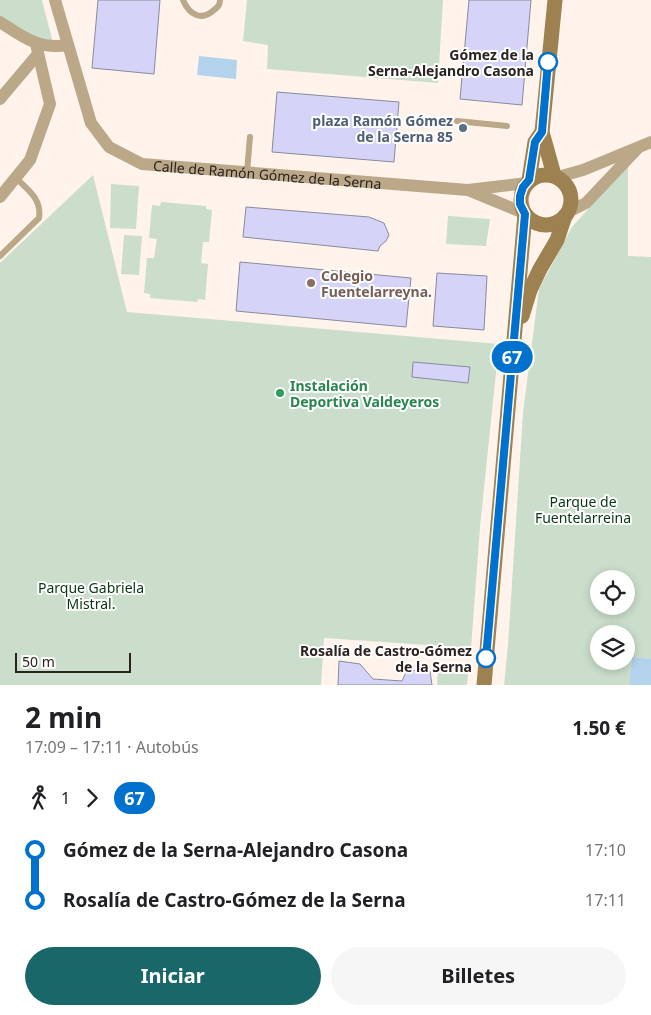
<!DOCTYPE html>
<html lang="es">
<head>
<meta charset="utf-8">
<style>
	body { margin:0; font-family:"Noto Sans",sans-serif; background:#f6f6f6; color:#202124; height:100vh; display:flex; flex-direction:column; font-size:19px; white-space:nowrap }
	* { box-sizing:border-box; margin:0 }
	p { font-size:16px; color:#757577 }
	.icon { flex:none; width:28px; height:28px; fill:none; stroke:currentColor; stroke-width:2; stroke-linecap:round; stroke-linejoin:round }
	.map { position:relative; height:685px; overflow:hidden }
	.drawer { display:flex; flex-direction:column; background:#fff; flex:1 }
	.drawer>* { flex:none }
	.badge { padding:0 10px; border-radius:16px; font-size:18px; line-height:32px }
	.tools { position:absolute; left:590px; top:570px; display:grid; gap:10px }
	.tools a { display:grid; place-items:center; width:45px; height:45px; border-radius:50%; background:#fff; box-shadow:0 2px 8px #0003; font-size:25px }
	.scale { position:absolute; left:15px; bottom:12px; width:116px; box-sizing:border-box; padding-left:5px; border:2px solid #2b2320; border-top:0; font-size:14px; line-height:18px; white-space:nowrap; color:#2b2320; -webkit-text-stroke:4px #fff; paint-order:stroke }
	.map>.badge { position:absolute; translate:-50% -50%; box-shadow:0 0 0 2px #fff }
	.legs { display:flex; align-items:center; gap:8px; height:55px; padding:0 25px; font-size:16px }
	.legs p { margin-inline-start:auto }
	.head { display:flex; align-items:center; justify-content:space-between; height:85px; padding:0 25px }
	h1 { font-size:28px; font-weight:700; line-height:38px }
	.action { display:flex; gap:10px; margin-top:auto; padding:10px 25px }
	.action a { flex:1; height:58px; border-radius:30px; background:#196768; color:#fff; font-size:20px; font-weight:700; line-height:58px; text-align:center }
	.action a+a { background:#f6f6f6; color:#202124 }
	ul { padding:0 25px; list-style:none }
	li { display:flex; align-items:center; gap:18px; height:50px; font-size:19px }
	li i { display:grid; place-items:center; width:8px; height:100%; margin:0 6px; background:currentColor }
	li i::after { content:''; width:12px; height:12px; margin:-6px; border:4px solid; border-radius:50%; background:#fff }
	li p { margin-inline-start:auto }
	li:first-child i { background:linear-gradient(#0000 50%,currentColor 0) }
	li:last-child i { background:linear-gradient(currentColor 50%,#0000 0) }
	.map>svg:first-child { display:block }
</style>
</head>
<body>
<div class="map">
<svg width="651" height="685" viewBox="0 0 651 685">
	<rect width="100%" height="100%" fill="#fff3ec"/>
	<g fill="#cadecb" fill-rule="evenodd">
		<polygon points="0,0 42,0 54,47 0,22"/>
		<polygon points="247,0 443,0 438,83 267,69 268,45 243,41"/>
		<path d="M628,165V256L651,257V659L632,657L629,685H504L508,645L523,413L539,289L572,227ZM599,579H626V606H599ZM599,634H626V661H599Z"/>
		<polygon points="93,175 127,312 499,344 480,527 471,648 324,638 321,685 0,685 0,263"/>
		<polygon points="111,184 139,186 136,229 110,228"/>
		<polygon points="161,202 206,206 206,209 212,210 209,242 203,242 201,263 208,264 205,300 198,299 197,302 150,298 150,294 144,293 147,258 154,258 157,239 149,238 152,205 160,206"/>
		<polygon points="448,216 490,219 486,246 446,244"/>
		<polygon points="124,235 142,236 139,275 121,274"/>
		<polygon points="438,670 468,673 467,685 437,685"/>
	</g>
	<g fill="#b3d2ec">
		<polygon points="199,56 237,60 236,79 197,75"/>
		<polygon points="632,657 651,659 651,685 629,685"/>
	</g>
	<g fill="#d5d4f8" stroke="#8a8a9c">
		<polygon points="98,0 160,0 154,74 92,68"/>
		<polygon points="469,0 531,0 522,105 460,99"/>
		<polygon points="277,92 399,102 394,162 272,152"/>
		<polygon points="246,207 369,217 384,223 389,235 386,241 380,246 378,251 243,237"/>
		<polygon points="240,262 411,278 406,327 236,311"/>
		<polygon points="437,273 487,276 484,330 433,326"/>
		<polygon points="413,362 470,367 468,383 412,377"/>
		<polygon points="339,661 360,664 373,679 402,681 407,670 430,671 432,685 338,685"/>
	</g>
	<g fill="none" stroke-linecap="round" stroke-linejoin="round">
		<g stroke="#bba888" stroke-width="6">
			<path d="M183,0C189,14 201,22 214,10C218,7 220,5 220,0"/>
			<polyline points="457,121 507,126"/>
			<polyline points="247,172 250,137"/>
			<path d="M0,256L39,218C42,199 28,190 16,178"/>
		</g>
		<g stroke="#bba888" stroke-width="12">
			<path id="s1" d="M55,0L91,123L109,147L142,164L468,190L527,183"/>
			<path d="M0,22C23,37 39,50 68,45"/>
			<polyline points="0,99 38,54"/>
			<polyline points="558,177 583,170 651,142"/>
			<polyline points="468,190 524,213"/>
			<polyline points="0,197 30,160 50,104 36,44"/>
			<polyline points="568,212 586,203 638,148"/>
		</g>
		<g stroke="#9e8151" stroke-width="15">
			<circle cx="546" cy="200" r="25"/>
			<polyline points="554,175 542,132 555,0"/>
			<polyline points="529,180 535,142 542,132"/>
			<polyline points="522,316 530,290 540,269 557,240 565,216"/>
			<polyline points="484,685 525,214"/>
		</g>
	</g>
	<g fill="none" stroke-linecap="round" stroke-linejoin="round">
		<g stroke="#fff" stroke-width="11">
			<polyline id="line-1" points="486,658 525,214 520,204 520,196 523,187 529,180 535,142 542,132 548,62"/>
		</g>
		<use href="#line-1" stroke="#0072ce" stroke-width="8"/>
	</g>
	<g fill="#fff" stroke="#0072ce" stroke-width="2.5">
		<circle cx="548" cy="62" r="9"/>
		<circle cx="486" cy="658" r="9"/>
	</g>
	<circle fill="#5c6f8a" stroke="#fff" stroke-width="2" cx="463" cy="128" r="5"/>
	<circle fill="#8d6e63" stroke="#fff" stroke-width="2" cx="311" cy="283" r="5"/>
	<circle fill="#2e9e5b" stroke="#fff" stroke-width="2" cx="280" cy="393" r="5"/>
	<g text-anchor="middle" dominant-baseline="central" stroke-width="4" stroke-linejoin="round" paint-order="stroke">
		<g font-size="14" font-weight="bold" fill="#2b2320" stroke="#fff" text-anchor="end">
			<text x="534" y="54">Gómez de la<tspan x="534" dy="16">Serna-Alejandro Casona</tspan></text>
			<text x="472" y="650">Rosalía de Castro-Gómez<tspan x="472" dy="16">de la Serna</tspan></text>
		</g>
		<g font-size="14" font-weight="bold" fill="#4e5e75" stroke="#fff" text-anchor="end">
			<text x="453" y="120">plaza Ramón Gómez<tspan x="453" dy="16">de la Serna 85</tspan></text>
		</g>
		<g font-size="14" fill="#2b2320" stroke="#fff">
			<text stroke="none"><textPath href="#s1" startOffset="321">Calle de Ramón Gómez de la Serna</textPath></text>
		</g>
		<g font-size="14" font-weight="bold" fill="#785e54" stroke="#fff" text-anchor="start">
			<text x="321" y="275">Colegio<tspan x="321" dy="16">Fuentelarreyna.</tspan></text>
		</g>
		<g font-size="14" font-weight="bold" fill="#27864d" stroke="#fff" text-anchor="start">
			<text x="290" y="385">Instalación<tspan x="290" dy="16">Deportiva Valdeyeros</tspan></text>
		</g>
		<g font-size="14" fill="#083612" stroke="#fff">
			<text x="583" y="501">Parque de<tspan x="583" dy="16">Fuentelarreina</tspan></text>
			<text x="91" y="587">Parque Gabriela<tspan x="91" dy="16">Mistral.</tspan></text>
		</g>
	</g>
</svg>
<div class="tools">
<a><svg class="icon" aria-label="locate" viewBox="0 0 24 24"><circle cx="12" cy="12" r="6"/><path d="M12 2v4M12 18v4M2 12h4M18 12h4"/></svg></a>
<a><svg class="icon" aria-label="layers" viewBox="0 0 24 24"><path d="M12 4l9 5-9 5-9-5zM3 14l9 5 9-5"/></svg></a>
</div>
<div class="scale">50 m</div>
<b class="badge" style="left:512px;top:357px;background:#0072ce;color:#fff">67</b>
</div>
<section class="drawer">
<div class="head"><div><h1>2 min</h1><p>17:09 – 17:11 · Autobús</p></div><b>1.50 €</b></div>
<div class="legs"><svg class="icon" aria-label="walk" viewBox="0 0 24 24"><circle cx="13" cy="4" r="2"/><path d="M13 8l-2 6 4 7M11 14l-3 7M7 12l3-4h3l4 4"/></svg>1<svg class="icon" aria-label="forward" viewBox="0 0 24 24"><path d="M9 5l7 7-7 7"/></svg><b class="badge" style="background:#0072ce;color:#fff">67</b></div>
<ul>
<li><i style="color:#0072ce"></i><b>Gómez de la Serna-Alejandro Casona</b><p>17:10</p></li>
<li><i style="color:#0072ce"></i><b>Rosalía de Castro-Gómez de la Serna</b><p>17:11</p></li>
</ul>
<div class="action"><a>Iniciar</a><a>Billetes</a></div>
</section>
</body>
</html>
